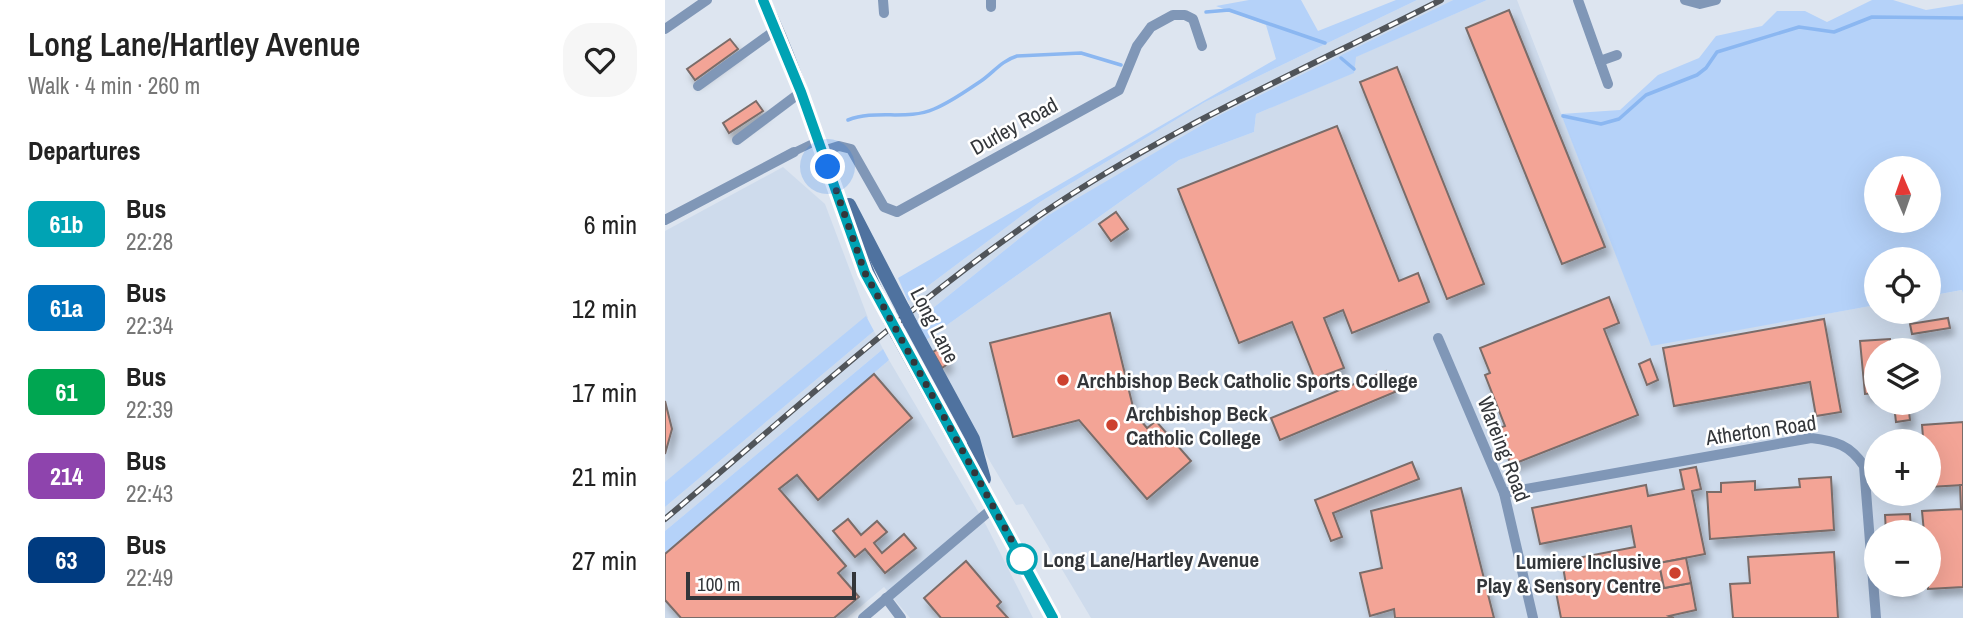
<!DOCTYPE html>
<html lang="en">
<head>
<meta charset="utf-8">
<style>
	body { margin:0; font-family:"Archivo Narrow",sans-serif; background:#f6f6f6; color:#222; height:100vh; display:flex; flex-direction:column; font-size:26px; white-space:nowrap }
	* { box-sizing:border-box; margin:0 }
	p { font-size:23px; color:#767676 }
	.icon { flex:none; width:38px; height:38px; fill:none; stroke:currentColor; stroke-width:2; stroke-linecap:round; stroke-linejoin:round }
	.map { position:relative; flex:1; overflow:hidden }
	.side { display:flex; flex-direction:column; background:#fff; width:665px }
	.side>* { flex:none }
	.badge { padding:0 14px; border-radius:10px; font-size:24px; line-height:46px }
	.needle { width:46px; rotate:358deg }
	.tools { position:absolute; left:1199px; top:156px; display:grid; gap:14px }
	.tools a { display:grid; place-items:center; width:77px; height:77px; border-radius:50%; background:#fff; box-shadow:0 7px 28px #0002; font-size:35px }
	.scale { position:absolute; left:21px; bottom:18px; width:170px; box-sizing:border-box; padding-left:7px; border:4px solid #33363a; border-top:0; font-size:19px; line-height:24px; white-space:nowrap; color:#33363a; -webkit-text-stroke:5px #fff; paint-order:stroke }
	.you { position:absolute; width:35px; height:35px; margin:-18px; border:5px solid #fff; border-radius:50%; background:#1a73e8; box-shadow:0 0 0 10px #1a73e833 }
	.map>.badge { position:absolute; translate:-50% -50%; box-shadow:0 0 0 4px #fff }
	h2 { padding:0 28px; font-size:26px; line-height:63px }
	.round { display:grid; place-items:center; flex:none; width:74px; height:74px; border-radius:28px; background:#f6f6f6 }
	.summary { display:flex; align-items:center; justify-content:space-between; height:119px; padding:0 28px }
	h1 { font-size:33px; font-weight:600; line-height:52px }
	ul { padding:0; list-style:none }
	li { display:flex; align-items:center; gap:21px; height:84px; padding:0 28px }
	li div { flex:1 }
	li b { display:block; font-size:26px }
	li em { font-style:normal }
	li .badge { min-width:77px; font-weight:700; text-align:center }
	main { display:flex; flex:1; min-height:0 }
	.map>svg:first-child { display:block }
</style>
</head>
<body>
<main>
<section class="side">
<div class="summary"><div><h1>Long Lane/Hartley Avenue</h1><p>Walk · 4 min · 260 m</p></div><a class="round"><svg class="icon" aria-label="heart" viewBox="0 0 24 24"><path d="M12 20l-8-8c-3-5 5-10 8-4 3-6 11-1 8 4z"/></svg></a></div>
<h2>Departures</h2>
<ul>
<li><span class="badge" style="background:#00a3b4;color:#fff">61b</span><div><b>Bus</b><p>22:28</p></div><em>6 min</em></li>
<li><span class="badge" style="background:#0072bc;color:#fff">61a</span><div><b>Bus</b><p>22:34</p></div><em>12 min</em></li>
<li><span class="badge" style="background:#00a651;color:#fff">61</span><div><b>Bus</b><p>22:39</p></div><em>17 min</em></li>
<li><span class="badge" style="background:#8e44ad;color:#fff">214</span><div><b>Bus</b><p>22:43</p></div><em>21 min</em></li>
<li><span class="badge" style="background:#003b80;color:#fff">63</span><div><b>Bus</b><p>22:49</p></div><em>27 min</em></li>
</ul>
</section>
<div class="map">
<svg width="1298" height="618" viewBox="0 0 1298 618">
	<defs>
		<filter id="shadow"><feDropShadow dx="4" dy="7" stdDeviation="3.5" flood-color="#0004"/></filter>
	</defs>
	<rect width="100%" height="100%" fill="#dde5f0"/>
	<g fill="#cedbec" fill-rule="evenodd">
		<polygon points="752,0 788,0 382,216 252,321 243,301 375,202 540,102"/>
		<path d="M822,0H852L986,345L1211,305V312H1264V296L1298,290V618H426L358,504L351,505L258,349L261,340L514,160L589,132L591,114L688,73L690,57ZM1211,350H1264V402H1211ZM1211,441H1264V494H1211ZM1211,532H1264V584H1211Z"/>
		<polygon points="118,167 160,204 203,318 0,484 0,231"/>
		<polygon points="209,331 218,349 0,531 0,507"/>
		<polygon points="224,360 321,525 368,618 245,618 219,587 182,618 0,618 0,554"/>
	</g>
	<g fill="#b5d2f9" fill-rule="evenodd">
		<polygon points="584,0 636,0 653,31 731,0 752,0 540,102 375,202 243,301 233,278 611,59 601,25 551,6"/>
		<polygon points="788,0 822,0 691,57 689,73 591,114 589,132 514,160 261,340 252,321 382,216 549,118"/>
		<path d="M1207,0H1228L1261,10L1298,4V293L1297,290L1264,296V259H1211V305L986,346L896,114L955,110L993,75L1034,58L1051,36L1097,26L1112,11H1140L1162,22ZM1264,168V220H1211V168Z"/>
		<polygon points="201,316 209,331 0,507 0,482"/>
		<polygon points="218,349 224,360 0,554 0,531"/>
	</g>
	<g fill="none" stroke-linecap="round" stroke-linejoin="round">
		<g stroke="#8bb7f1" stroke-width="3.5">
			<polyline points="541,12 564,10 660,43"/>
			<polyline points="676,58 689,69"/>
			<polyline points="898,116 936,124 954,119 981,95 1032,75 1041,68 1052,52 1134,27 1169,32 1207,17 1298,18"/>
			<path d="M183,120C211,109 242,121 269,109C286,102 301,91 316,81C329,72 336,61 352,56L416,53L456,65"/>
		</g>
	</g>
	<g fill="#f3a496" stroke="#7a6c69" stroke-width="2" filter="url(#shadow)">
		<polygon points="844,10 940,247 897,264 801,28"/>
		<polygon points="65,39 73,49 30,80 22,69"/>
		<polygon points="732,67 819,284 782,299 695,82"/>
		<polygon points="91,101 98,111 64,133 58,123"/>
		<polygon points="672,126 734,281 753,273 764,302 687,333 678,310 659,318 679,368 650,379 627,322 574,343 513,189"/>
		<polygon points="451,212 463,229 446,241 434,224"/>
		<polygon points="944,297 954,323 939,329 973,415 846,465 832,429 840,426 820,375 825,373 815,348"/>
		<polygon points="445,313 468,407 467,410 482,428 491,421 526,461 482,499 414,420 348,437 325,343"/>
		<polygon points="1283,318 1285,328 1247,334 1245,324"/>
		<polygon points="1159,319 1176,412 1151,416 1145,382 1009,406 998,348"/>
		<polygon points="1225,339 1226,350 1211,350 1211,393 1200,394 1195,341"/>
		<polygon points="275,348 284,363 277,368 268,352"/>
		<polygon points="985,359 993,380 982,385 974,364"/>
		<polygon points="721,371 730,392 615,440 606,418"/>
		<polygon points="209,374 247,418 153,500 132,475 114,489 181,566 173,573 194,597 169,618 16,618 0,600 0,554"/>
		<polygon points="0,401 7,429 0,454"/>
		<polygon points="1243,404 1245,420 1231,422 1229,405"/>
		<polygon points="1298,422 1298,485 1264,487 1264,441 1218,441 1258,437 1257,425"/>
		<polygon points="747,462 754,479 668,513 677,537 666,541 650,500"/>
		<polygon points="1031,467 1036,489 1027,491 1040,554 994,563 999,588 1026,583 1031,610 1004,616 1009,618 896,618 891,592 902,590 897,561 970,547 966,526 875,544 867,508 981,485 983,496 1019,489 1015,470"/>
		<polygon points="1166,477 1169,530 1045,539 1042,492 1056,492 1056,483 1090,481 1090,490 1135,487 1134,479"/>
		<polygon points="1295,485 1298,485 1298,587 1263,589 1264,532 1259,532 1257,511 1296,509"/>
		<polygon points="796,488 829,618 730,618 729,609 705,616 695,573 717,568 706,511"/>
		<polygon points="1245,514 1246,532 1221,532 1220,515"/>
		<polygon points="183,519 196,535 212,521 222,532 209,543 217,553 239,534 251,548 220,573 200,549 190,557 168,531"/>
		<polygon points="1169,552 1173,618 1068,618 1065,584 1085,583 1083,557"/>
		<polygon points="1021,558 1026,583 999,588 994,563"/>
		<polygon points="301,561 336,602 332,606 343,618 276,618 259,598"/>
		<polygon points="1223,584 1248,584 1248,589 1223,590"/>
	</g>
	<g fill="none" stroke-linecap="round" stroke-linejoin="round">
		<polyline stroke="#8097b7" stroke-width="8" points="129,152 154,140"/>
		<g stroke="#8097b7" stroke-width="10">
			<polyline points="218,0 219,13"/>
			<polyline points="326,0 326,7"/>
			<polyline points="913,0 943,84"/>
			<polyline points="1020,0 1035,4 1051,0"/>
			<polyline points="0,29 42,0"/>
			<polyline points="935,61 952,55"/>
			<polyline points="33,86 112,29"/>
			<polyline points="72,140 136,92"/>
			<polyline points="158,151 174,146 186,149 219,207 232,212 454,90 472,46 486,27 508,15 520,15 528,19 537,46"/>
			<polyline points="0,220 129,152"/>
			<polyline points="773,338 839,493 868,618"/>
			<path d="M839,493L1146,438C1171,441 1185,445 1199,466L1211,618"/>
			<polyline points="221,598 236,618"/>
			<polyline points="198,618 328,508"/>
		</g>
		<g stroke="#4f729f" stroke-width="14">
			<path d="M98,0C148,104 172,218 225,320"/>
			<polyline points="184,205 238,309"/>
			<polyline points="245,323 308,439 319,479"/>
			<polyline points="232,334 388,618"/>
		</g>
		<g stroke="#505459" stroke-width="6">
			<path id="rail" d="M0,519C123,416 242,306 375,215C501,129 641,69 776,0"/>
		</g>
		<use href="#rail" stroke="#fff" stroke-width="3.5" stroke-dasharray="10" stroke-linecap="butt"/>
		<g stroke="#4f729f" stroke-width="14">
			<polyline points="238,309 245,323"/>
			<polyline points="225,320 232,334"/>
		</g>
	</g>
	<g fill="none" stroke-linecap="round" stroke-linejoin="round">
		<g stroke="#fff" stroke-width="16">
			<polyline id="line" points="98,0 136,92 200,273 388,618"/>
		</g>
		<use href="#line" stroke="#00a3b4" stroke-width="10"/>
		<polyline stroke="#33363a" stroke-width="7" stroke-dasharray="0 12.6" points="163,167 200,273 357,559"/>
	</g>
	<g fill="#cd412e" stroke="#fff" stroke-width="2.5">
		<circle cx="398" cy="380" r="7"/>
		<circle cx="447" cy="425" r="7"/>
		<circle cx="1010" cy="573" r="7"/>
	</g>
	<circle fill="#fff" stroke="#00a3b4" stroke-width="3.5" cx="357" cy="559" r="14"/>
	<g text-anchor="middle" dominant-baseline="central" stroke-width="5" stroke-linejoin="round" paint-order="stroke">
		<g font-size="21" fill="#33363a" stroke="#fff">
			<text transform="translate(349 126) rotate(-29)">Durley Road</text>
			<text transform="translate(270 325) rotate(63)">Long Lane</text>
			<text transform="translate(1096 430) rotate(-8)">Atherton Road</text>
			<text transform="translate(839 449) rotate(69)">Wareing Road</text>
		</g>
		<g font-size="21" font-weight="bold" fill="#33363a" stroke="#fff" text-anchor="start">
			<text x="412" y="380">Archbishop Beck Catholic Sports College</text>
			<text x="461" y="413">Archbishop Beck<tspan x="461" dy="24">Catholic College</tspan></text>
			<text x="996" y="561" text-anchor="end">Lumiere Inclusive<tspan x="996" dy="24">Play &amp; Sensory Centre</tspan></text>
		</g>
		<g font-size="21" font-weight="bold" fill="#33363a" stroke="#fff" text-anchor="start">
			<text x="378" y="559">Long Lane/Hartley Avenue</text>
		</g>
	</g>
</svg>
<div class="tools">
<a><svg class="needle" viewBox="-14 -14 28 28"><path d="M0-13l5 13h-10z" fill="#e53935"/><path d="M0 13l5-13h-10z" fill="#767676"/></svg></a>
<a><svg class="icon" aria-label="locate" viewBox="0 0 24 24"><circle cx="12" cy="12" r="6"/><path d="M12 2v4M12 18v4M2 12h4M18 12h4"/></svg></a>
<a><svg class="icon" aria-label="layers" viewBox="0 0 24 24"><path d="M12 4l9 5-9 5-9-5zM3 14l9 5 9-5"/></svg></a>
<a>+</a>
<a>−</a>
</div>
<div class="scale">100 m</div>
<div class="you" style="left:163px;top:167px"></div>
</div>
</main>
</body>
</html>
